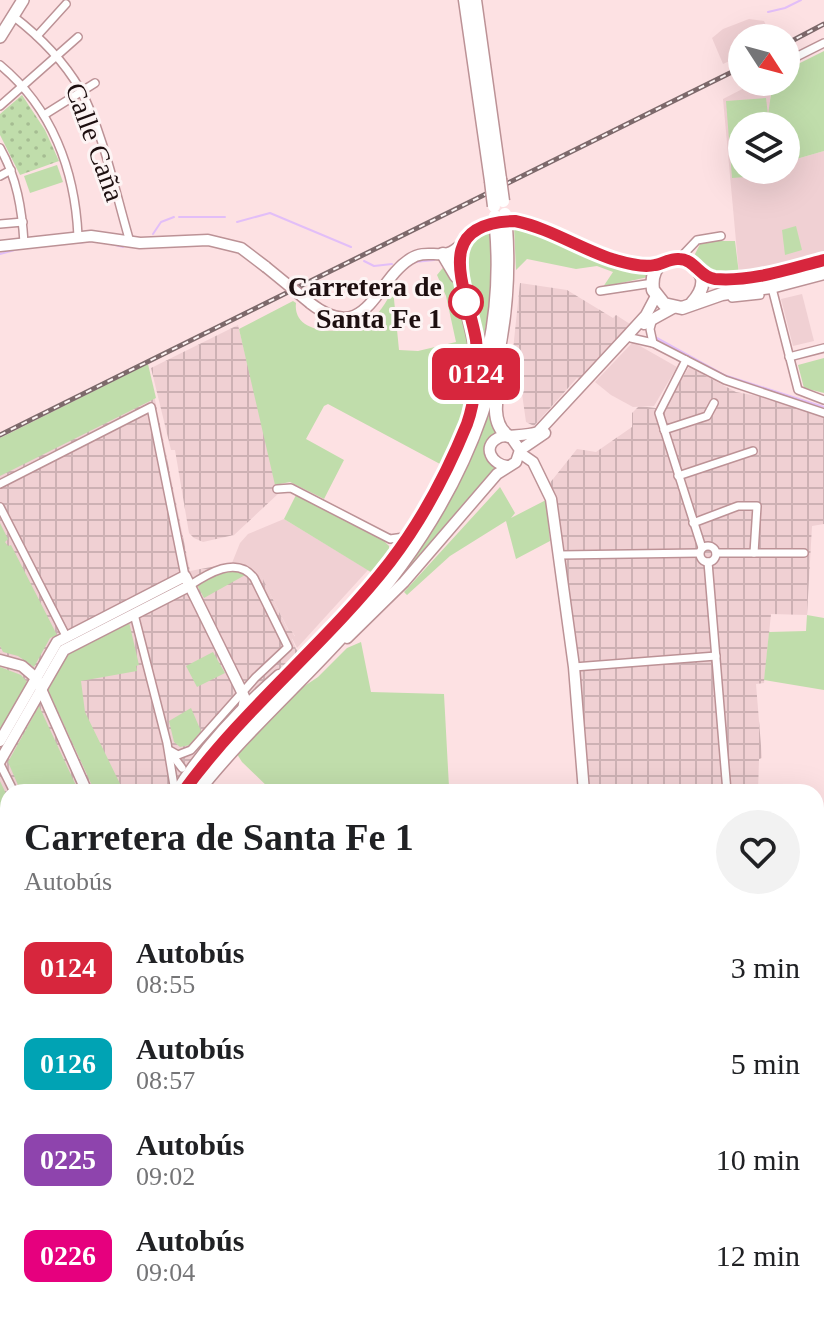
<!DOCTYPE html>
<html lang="es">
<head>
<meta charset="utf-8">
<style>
	body { margin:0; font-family:"Times New Roman",serif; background:#f2f2f2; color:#202124; height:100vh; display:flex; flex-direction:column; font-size:30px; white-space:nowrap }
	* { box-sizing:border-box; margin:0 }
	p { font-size:26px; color:#757577 }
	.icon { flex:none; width:44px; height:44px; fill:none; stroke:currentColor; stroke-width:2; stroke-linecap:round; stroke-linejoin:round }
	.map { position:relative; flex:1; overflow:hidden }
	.sheet { position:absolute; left:0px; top:784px; width:824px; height:538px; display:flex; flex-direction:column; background:#fff; border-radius:24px 24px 0 0; box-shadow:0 8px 32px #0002 }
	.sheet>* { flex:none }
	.badge { padding:0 16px; border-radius:12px; font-size:28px; line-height:52px }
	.needle { width:52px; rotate:126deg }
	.fabs { position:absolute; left:728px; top:24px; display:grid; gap:16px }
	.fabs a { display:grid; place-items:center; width:72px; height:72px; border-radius:50%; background:#fff; box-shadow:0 8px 32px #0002; font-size:40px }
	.map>.badge { position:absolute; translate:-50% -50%; box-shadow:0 0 0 4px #fff }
	.round { display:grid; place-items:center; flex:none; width:84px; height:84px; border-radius:42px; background:#f2f2f2 }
	.overview { display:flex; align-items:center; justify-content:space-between; height:136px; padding:0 24px }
	h1 { font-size:38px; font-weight:800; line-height:60px }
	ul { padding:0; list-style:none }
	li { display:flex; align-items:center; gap:24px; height:96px; padding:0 24px }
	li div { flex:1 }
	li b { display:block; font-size:30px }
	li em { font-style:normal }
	li .badge { min-width:88px; font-weight:700; text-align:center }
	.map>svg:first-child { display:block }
</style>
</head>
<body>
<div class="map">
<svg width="824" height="1321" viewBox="0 0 824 1321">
	<defs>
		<pattern id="industrial-grid" width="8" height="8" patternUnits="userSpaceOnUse" patternTransform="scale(2)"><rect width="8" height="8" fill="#f0d0d3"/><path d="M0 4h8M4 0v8" fill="none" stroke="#cdb1b4"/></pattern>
		<pattern id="park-dots" width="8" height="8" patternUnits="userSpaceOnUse" patternTransform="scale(2)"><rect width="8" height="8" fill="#c0ddab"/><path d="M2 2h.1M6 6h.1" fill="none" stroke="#a5bc92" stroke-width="1.8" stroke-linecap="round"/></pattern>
	</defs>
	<rect width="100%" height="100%" fill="#fde1e3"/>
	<g fill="#f0d0d3">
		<polygon points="749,19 764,21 772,38 742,38 742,55 723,64 712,38 723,29"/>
		<polygon points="756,82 771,82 769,126 742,126 742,170 786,170 786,162 824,151 824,257 764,271 739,274 723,99"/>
		<polygon points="802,294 814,341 793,346 781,299"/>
		<polygon points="633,342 677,367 654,406 633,407 611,395 595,382"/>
		<polygon points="284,519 368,570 297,648 292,638 295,636 291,630 289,631 258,570 254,571 240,563 232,563 240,543 248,534"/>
	</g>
	<g fill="url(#industrial-grid)">
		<polygon points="520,283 567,290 613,318 616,315 630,324 582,381 577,378 534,426 526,422 518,365 513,350"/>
		<polygon points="238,325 279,493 234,535 203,542 194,538 189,533 175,450 171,450 151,368"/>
		<polygon points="689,367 736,392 799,404 824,415 824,524 812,526 807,615 771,614 764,683 756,684 762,758 759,759 758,792 587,792 549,484 577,449 596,452 632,427 632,413 639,406 664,409"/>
		<polygon points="154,395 190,571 232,563 245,565 254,571 258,569 288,630 291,630 295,637 292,639 296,649 301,654 279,672 181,776 170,792 8,792 8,984 0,990 0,472"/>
		<polygon points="824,1083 824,1183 816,1183 816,1109 821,1109"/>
	</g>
	<g fill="#c0ddab">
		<polygon points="824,51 824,151 786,162 786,126 742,126 742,170 771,170 772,175 732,178 726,101 766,98 768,115 771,94 763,94 762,82 786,82 786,70"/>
		<polygon points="57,165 63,182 30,193 24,176"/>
		<polygon points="514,226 627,269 650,272 648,277 603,287 613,272 597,266 576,269 527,259 516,270"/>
		<polygon points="796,226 802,250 785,255 782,230"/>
		<path d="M490,228L492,294L481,350C473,315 444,246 490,228Z"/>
		<path d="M707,241H735L739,274L764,271C741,276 706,281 695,254L700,244Z"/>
		<path d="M446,264C463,297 474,341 471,378C469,406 454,435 445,461L440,464L328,404L324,406L306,439L344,460L324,499L290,482L275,485L239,329L293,301L296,303C292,336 346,335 366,323C379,315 386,303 393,289L399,350L418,351L456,342L446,296L437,275Z"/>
		<polygon points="824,358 824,393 804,388 798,365"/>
		<polygon points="148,364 156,398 0,476 0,438"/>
		<path d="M494,397L493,422L496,433L484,448L485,458L496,470L419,559L402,575C442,519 473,462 494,397Z"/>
		<polygon points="500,487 515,513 511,518 546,500 550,541 516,559 506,521 450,556 407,595 404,592"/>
		<polygon points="296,495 381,538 389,546 389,552 374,574 284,519"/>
		<polygon points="0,523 8,539 5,542 8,546 11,545 57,635 50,638 34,667 18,656 3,652 0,646"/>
		<polygon points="232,570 247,574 204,598 197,585 205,579"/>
		<polygon points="807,615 824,618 824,690 764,680 769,632 806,631"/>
		<polygon points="129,622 139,665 136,666 137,671 81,681 85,712 124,792 95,792 48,690 69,653"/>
		<polygon points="361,642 371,692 444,694 449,787 445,789 273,792 242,762 237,754 303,687 318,677 347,648"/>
		<polygon points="213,652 225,673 197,687 186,666"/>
		<polygon points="0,667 21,675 27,682 0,730"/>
		<polygon points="39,706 79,792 21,792 8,762"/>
		<polygon points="191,708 201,731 190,745 180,747 174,742 169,721"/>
		<polygon points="0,781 8,798 8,863 0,850"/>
		<polygon points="824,1012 821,1109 816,1109 816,1015"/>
		<polygon points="8,1251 8,1312 0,1317 0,1252"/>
		<polygon points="48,1314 164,1314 165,1321 37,1321"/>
	</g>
	<polygon fill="url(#park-dots)" points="22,95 45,130 59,161 20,175 0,135 0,114"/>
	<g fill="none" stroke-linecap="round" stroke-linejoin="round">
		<g stroke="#e2bef8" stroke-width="2">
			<polyline points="768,12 785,8 801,0"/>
			<polyline points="179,217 225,217"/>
			<polyline points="237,222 270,213 351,247"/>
			<polyline points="153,234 161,222 174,217"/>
			<polyline points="76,243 94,241"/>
			<polyline points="112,244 123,247"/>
			<polyline points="32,247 46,246"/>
			<polyline points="0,254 22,248"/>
			<polyline points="364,261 374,266 392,264"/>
			<polyline points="415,262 434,260"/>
			<polyline points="655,337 724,375 824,407"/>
			<polyline points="816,1012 824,1009"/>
		</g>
		<g stroke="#bc9296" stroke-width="10">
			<g id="street">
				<path d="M13,16C39,36 63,60 80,89C103,131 116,195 130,242"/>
				<polyline points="37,36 66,4"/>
				<polyline points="786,62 824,43"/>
				<path d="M0,65C52,108 75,170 78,236"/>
				<polyline points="0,106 78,37"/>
				<polyline points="44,115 95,83"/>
				<path d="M0,148C17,178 22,209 24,243"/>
				<polyline points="0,176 11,170"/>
				<polyline points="0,224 23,222"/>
				<polyline points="679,259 697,240 721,236"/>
				<polyline points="744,278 824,260"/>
				<polyline points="600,291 653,283"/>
				<polyline points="773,292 798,390 824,400"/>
				<polyline points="732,298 760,295"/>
				<polyline points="653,318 650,329 653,343"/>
				<polyline points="631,338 653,343 725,380 824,413"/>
				<polyline points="789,357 824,348"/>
				<polyline points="686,360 659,413 702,548"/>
				<polyline points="664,430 707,416 714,403"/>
				<polyline points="678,476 753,451"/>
				<polyline points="0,484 151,407 185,576"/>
				<polyline points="277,489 291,488 390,539 404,537"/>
				<polyline points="0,507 66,636"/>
				<polyline points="693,523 738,506 757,506 754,553"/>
				<circle cx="708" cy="554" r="8"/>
				<polyline points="716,553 804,553"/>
				<polyline points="560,555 699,553"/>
				<polyline points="708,562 727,792"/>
				<polyline points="134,614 167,743 175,792"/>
				<polyline points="574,667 716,656"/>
				<path d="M171,751L178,755L191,750L255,678L288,647L254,578C237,555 207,574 189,586"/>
				<polyline points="173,756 182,768"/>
				<polyline points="0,764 14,792"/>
				<polyline points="0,964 8,956"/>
				<polyline points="0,971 8,979"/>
				<polyline points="0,1042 8,1040"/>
				<polyline points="0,1202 8,1220"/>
				<polyline points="816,1236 824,1238"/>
				<polyline points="0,1245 8,1244"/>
				<polyline points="816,1289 824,1288"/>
				<polyline points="214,1314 215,1321"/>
				<polyline points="266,1314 286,1321"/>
				<polyline points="422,1314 434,1321"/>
				<polyline points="797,1314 824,1319"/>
				<polyline points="658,1320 659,1314"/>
				<polyline points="3,1321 14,1314"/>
				<polyline points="306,1321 309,1314"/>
				<polyline points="339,1321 342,1314"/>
				<polyline points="372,1321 374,1314"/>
				<polyline points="406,1321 408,1314"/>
				<polyline points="439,1321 441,1314"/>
				<polyline points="468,1321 471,1314"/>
				<polyline points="523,1321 525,1314"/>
				<polyline points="623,1321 624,1314"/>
				<polyline points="686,1321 688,1314"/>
				<polyline points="720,1321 721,1314"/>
				<polyline points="761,1321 762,1314"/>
			</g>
		</g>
		<g stroke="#bc9296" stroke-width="13">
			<g id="secondary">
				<polyline points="0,246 91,236 140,243 208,240 241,248 266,267"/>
				<path d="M310,303C367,347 375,281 410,259C425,249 438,258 451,252C464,246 470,231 484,226C538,201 604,281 664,262"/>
				<polyline points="644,324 673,308"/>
				<polyline points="520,450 545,433"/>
				<polyline points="520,453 533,462 551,499 574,667 584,792"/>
				<path d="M507,466C493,465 481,447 498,438C502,435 527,436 538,432L627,336L646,315L656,296"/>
				<polyline points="347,638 404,582 497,474 516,462 520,450 511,437"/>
				<polyline points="0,660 22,666 36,678 87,792"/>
				<polyline points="0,741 57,642 185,576 242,692 245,699 243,710"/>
				<polyline points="0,761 64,650 189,586"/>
				<path d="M176,792C203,748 240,709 279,675"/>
				<polyline points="0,993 8,988"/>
				<polyline points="0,1034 8,1028"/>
				<polyline points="816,1189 824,1189"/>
				<polyline points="185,1314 185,1321"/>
				<polyline points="502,1314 515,1321"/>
				<polyline points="577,1314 578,1321"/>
				<polyline points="565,1321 568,1314"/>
			</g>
		</g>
		<g stroke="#bc9296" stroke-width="14">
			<polyline id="primary" points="0,37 23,0"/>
		</g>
		<g stroke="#bc9296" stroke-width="15">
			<g id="highway">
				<polyline points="465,0 491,181"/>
				<polyline points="475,0 500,179"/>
				<path d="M465,243C448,284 481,329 476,376"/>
				<polyline points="443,254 456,276"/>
				<polyline points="700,274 729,284 751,283"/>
				<path d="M692,303C731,261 646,236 653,290L664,304L682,308L722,294L771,287L824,273"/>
				<path d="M503,361C500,385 486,420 508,436"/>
				<path d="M184,792C231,726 292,672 347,613C443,508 509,372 496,228"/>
				<path d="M197,792C245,731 303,681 354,623C454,511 517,381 506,227"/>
				<polyline points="0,1011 8,1006"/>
				<polyline points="0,1022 8,1017"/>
			</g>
		</g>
		<use href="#street" stroke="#fff" stroke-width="7"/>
		<use href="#secondary" stroke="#fff" stroke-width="10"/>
		<use href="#primary" stroke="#fff" stroke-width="11"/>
		<use href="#highway" stroke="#fff" stroke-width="12"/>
		<g stroke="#7d696b" stroke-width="5">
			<g id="rail">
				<polyline points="786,44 824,24"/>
				<polyline points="0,435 742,67"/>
			</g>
		</g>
		<use href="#rail" stroke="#fdf4f4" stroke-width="2" stroke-dasharray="6" stroke-linecap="butt"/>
		<g stroke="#bc9296" stroke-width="13" stroke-linecap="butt">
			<polyline id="secondary-bridge" points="266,267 310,303"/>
		</g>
		<g stroke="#bc9296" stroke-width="15" stroke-linecap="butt">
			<g id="highway-bridge">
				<polyline points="500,179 503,201"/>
				<polyline points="491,181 494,206"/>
				<polyline points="505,214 506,227"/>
				<polyline points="495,216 496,228"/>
			</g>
		</g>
		<use href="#secondary-bridge" stroke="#fff" stroke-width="10"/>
		<use href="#highway-bridge" stroke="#fff" stroke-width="12"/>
	</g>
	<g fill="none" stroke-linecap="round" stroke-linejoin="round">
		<g stroke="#fff" stroke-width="18">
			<path id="line" d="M183,792C244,708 327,643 390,562C423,519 447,473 467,424C475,402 479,364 476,340C468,291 428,223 515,221C549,228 579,248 612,259C625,263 642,268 655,265C663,264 670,258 679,259C695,259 699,277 715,279C752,282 789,269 824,260"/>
		</g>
		<use href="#line" stroke="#d7263d" stroke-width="12"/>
	</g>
	<circle fill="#fff" stroke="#d7263d" stroke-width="4" cx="466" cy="302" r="16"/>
	<g text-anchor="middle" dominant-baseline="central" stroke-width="6" stroke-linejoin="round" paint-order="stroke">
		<g font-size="28" fill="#1d0f10" stroke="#fdf4f4">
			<text transform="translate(95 142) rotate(70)">Calle Caña</text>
		</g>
		<g font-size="28" font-weight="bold" fill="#1d0f10" stroke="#fdf4f4" text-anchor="end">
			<text x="442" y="286">Carretera de<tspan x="442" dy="32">Santa Fe 1</tspan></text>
		</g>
	</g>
</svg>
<div class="fabs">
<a><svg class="needle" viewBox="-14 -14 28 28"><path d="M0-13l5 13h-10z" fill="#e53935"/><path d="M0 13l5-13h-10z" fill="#757577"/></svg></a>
<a><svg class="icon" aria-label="layers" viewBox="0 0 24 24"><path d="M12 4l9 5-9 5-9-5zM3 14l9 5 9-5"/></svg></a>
</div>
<b class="badge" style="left:476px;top:374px;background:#d7263d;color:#fff">0124</b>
<section class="sheet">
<div class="overview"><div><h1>Carretera de Santa Fe 1</h1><p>Autobús</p></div><a class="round"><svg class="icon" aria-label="heart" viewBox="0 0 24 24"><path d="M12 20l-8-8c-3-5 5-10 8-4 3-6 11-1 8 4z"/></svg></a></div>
<ul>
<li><span class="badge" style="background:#d7263d;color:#fff">0124</span><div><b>Autobús</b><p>08:55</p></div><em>3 min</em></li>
<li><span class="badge" style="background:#00a3b4;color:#fff">0126</span><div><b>Autobús</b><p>08:57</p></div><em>5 min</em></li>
<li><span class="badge" style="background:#8e44ad;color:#fff">0225</span><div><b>Autobús</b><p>09:02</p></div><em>10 min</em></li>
<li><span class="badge" style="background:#e6007e;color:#fff">0226</span><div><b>Autobús</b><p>09:04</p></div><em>12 min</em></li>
</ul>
</section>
</div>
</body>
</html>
